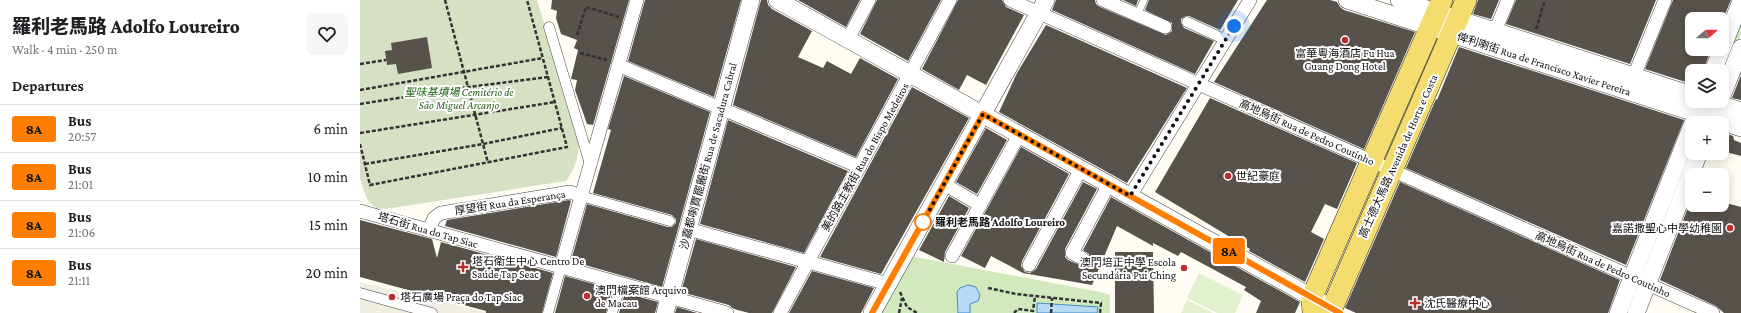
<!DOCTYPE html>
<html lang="en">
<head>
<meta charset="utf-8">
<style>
	body { margin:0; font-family:"Crimson Pro","Noto Sans SC",serif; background:#f6f6f6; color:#202124; height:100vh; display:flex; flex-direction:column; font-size:15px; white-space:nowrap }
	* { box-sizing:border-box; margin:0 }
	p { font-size:13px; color:#757577 }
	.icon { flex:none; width:22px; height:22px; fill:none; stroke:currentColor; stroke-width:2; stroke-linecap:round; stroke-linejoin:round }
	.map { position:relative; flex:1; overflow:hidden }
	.sheet { display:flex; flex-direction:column; background:#fff; width:360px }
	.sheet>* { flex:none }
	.badge { padding:0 8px; border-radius:3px; font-size:14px; line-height:26px }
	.needle { width:26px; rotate:70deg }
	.tools { position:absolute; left:1325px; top:12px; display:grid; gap:8px }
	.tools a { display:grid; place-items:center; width:44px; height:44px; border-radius:8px; background:#fff; box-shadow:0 2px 10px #0003; font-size:20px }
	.you { position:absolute; width:20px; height:20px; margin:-10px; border:3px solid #fff; border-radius:50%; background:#1a73e8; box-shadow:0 0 0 6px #1a73e833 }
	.map>.badge { position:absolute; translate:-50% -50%; box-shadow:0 0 0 2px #fff }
	h2 { padding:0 12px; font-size:15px; line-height:36px }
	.round { display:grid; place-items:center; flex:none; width:42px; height:42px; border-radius:8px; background:#f6f6f6 }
	.summary { display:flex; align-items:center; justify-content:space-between; height:68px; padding:0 12px }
	h1 { font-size:19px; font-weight:800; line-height:30px }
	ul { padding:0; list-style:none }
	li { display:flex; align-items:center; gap:12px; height:48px; padding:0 12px; border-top:1px solid #e0e0e0 }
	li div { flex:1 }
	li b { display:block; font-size:15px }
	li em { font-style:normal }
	li .badge { min-width:44px; font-weight:700; text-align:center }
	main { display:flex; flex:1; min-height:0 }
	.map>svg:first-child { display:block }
</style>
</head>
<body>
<main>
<section class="sheet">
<div class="summary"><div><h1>羅利老馬路 Adolfo Loureiro</h1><p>Walk · 4 min · 250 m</p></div><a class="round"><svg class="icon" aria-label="heart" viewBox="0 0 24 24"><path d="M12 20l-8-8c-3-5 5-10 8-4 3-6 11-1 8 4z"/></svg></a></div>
<h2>Departures</h2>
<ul>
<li><span class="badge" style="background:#ff7d00;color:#111">8A</span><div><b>Bus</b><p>20:57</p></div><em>6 min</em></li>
<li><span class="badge" style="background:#ff7d00;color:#111">8A</span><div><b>Bus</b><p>21:01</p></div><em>10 min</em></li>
<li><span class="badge" style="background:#ff7d00;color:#111">8A</span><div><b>Bus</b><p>21:06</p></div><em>15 min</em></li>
<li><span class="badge" style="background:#ff7d00;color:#111">8A</span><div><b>Bus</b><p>21:11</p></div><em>20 min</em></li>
</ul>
</section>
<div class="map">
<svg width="1381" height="313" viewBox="0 0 1381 313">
	<rect width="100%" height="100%" fill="#fffdf3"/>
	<g fill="#d1e9bd">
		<polygon points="1381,15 1381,34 1362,83 1362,71"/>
		<polygon points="1075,40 1078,41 1026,161 1024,156"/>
		<polygon points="550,256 740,292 750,295 750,313 518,313"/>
	</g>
	<path fill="#d6e1c4" d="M0,0H177L219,138C219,155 216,168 206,181L26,209C7,210 5,193 0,178Z"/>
	<g fill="#e2f0ce">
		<polygon points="839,273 883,295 875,313 857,313 827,298"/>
		<polygon points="827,300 853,313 821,313"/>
	</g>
	<polygon fill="#f0ede1" points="0,282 129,313 0,313"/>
	<g fill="#b9daf4" stroke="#428bc9">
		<polygon points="608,285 616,287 620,295 618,301 610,304 610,313 598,313 597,292 600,288"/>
		<polygon points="677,303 738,307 737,313 677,313"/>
	</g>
	<g fill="#58524c">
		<polygon points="192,0 269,0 233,125 227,124 215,90 217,80 211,79 218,50 214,48 217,40 201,34 196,18 197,11 191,9"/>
		<polygon points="285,0 381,0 354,97 268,61"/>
		<polygon points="401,0 407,0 408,5 412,9 452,31 438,57 463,68 467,61 491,74 500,58 538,79 496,157 373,105"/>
		<polygon points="438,0 500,0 486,27"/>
		<polygon points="517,0 581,0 548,61 500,34"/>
		<polygon points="598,0 642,0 646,7 664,15 626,85 607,75 599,90 562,69"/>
		<polygon points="696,0 735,0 736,4 740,7 806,35 812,31 812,23 785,10 789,0 878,0 860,30 829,16 826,16 821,19 821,23 824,28 854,41 835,74 692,10"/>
		<polygon points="763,0 778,0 776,6"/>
		<polygon points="907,0 970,0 977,2 980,7 984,10 1055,32 1004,149 854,82"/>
		<polygon points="1118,0 1139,0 1131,19 1113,14"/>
		<polygon points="1156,0 1296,0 1270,64 1146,24"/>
		<polygon points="1313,0 1371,0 1363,19 1332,19 1332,49 1351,49 1343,71 1332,71 1332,84 1285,69"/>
		<polygon points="686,25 827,88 767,183 639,112 657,73"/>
		<polygon points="67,37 72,68 38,74 36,64 27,65 25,51 32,50 31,43"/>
		<polygon points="1099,47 1324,120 1266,265 1046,168 1076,99 1077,100"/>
		<polygon points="1381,75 1381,100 1372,98"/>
		<polygon points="264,76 350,112 302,287 211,261 227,204 308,227 312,227 316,223 316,219 312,215 233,193 251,130 248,129"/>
		<polygon points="552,87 609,118 521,274 460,257"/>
		<polygon points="850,98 997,163 977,209 965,204 951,232 964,239 945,282 889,251 890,249 795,192"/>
		<polygon points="368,120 488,171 444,253 340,224"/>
		<polygon points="626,128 647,140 617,194 596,182"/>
		<polygon points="1364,133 1373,136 1374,140 1381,143 1381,156 1362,151 1362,139"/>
		<polygon points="661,147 709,174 662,261 661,266 665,272 670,273 676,269 723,182 737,189 705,249 705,257 708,260 722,266 729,262 729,254 723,250 751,197 940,302 935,313 896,313 901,301 884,290 886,287 821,252 818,256 793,243 793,246 757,226 732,285 663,273 631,256 625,268 601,256"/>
		<polygon points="1040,182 1260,280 1248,313 996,313 985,308"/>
		<polygon points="589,196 609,208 585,252 584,262 559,250"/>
		<polygon points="209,200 211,201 196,257 85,226 87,220"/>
		<polygon points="1362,202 1381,207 1381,313 1364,313 1356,306 1300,280 1329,205 1362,205"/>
		<polygon points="0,220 72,239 77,258 81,242 193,273 182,313 126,313 126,311 0,277"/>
		<polygon points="336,239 436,267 412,313 389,313 374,309 369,305 321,292"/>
		<polygon points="755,252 793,252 794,313 755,313"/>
		<polygon points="452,271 514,288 501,313 429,313"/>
		<polygon points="205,276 252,289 246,313 195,313"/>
		<polygon points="265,293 298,302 295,313 259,313"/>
		<polygon points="317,307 337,313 315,313"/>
	</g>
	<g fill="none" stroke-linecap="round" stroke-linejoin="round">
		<g stroke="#434343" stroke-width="8">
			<polyline id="service" points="777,15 784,0"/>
		</g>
		<g stroke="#434343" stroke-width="11">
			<g id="pedestrian">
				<polyline points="827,22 866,40"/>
				<polyline points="189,27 230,164"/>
				<polyline points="221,196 310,221"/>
				<polyline points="0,293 72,313"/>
				<polyline points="188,313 201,267"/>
				<polyline points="252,313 261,284"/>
			</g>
		</g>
		<g stroke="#434343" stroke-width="14">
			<g id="minor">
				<polyline points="650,0 1353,313"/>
				<polyline points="743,0 805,27"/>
				<polyline points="1135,31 1148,0"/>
				<polyline points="488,39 509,0"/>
				<polyline points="258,65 500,167"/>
				<polyline points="1274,76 1305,0"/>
				<polyline points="584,184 620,205"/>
				<polyline points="770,196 890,0"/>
				<polyline points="0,211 367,313"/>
				<polyline points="328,229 528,284"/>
				<polyline points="69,230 74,218 81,213 210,192 221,196"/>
				<polyline points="592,256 659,135"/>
				<polyline points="722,258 712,253 749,184"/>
				<polyline points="669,265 721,169"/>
				<polyline points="201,267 277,0"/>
				<polyline points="420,313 590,0"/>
			</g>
		</g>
		<g stroke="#434343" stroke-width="18">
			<g id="tertiary">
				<polyline points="417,0 962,303"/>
				<polyline points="987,0 1381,128"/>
				<polyline points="1039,0 1332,95"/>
				<polyline points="1362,49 1381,1"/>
				<polyline points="1353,71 1362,49"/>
				<polyline points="1362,96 1381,48"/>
				<polyline points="1350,101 1381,111"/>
				<polyline points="305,313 391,0"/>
				<polyline points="512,313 686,0"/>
				<polyline points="1258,313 1332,125"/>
				<polyline points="1276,313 1339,153"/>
			</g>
		</g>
		<g stroke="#212121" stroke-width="22">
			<g id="primary">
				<polyline points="953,313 952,297 1082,0"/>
				<polyline points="970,313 1106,0"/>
			</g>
		</g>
		<g stroke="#323232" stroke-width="2.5" stroke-dasharray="4 2" stroke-linecap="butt">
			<polyline points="85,0 128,163"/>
			<polyline points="1176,29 1185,0"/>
			<polyline points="217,35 226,7 259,17"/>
			<polyline points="220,53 247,60"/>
			<polyline points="0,64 26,60"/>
			<polyline points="0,90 183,58"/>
			<polyline points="0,104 108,87 188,77"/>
			<polyline points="0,133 195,102"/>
			<polyline points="0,144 10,185 207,147 167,0"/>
			<polyline points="5,164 123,144 202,128"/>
			<polyline points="628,288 656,294 741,303 740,313"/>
			<polyline points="540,292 547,307 557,313"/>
			<polyline points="539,313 542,298"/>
			<polyline points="654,313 658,309 673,311 675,296"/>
			<polyline points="691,313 692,298"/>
		</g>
		<use href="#service" stroke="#fff" stroke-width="7"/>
		<use href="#pedestrian" stroke="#fff" stroke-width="10"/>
		<use href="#minor" stroke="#fff" stroke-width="13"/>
		<use href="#tertiary" stroke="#fff" stroke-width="17"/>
		<use href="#primary" stroke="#f4dc6e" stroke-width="21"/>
	</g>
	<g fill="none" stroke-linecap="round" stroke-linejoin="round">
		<g stroke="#fff" stroke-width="9">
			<polyline id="line" points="512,313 623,114 980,313"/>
		</g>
		<use href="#line" stroke="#ff7d00" stroke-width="6"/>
		<polyline stroke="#101010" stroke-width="4" stroke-dasharray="0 7.2" points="563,222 623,114 770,196 874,26"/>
	</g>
	<g fill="#bc2e2b" stroke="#fff" stroke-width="1.5">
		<circle cx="985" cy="40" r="4"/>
		<circle cx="868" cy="176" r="4"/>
		<circle cx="1370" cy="228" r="4"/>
		<path d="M101 261h4v4h4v4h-4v4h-4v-4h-4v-4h4z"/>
		<circle cx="824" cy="268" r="4"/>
		<circle cx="227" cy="296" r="4"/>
		<circle cx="32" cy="297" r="4"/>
		<path d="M1053 297h4v4h4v4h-4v4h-4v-4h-4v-4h4z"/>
	</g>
	<circle fill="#fff" stroke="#ff7d00" stroke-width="2" cx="563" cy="222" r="8"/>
	<g text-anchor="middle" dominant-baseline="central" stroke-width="4" stroke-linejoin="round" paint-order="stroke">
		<g font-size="11" fill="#101010" stroke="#fff" text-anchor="start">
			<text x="985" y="53" text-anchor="middle">富華粵海酒店 Fu Hua<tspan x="985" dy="13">Guang Dong Hotel</tspan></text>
			<text x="876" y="176">世紀豪庭</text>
			<text x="1362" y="228" text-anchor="end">嘉諾撒聖心中學幼稚園</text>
			<text x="112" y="261">塔石衛生中心 Centro De<tspan x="112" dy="13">Saúde Tap Seac</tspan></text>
			<text x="816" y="262" text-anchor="end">澳門培正中學 Escola<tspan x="816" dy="13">Secundária Pui Ching</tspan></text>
			<text x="235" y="290">澳門檔案館 Arquivo<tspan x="235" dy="13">de Macau</tspan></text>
			<text x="40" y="297">塔石廣場 Praça do Tap Siac</text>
			<text x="1064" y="303">沈氏醫療中心</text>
		</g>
		<g font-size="11" fill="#101010" stroke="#fff">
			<text transform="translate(1184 64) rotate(18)">俾利喇街 Rua de Francisco Xavier Pereira</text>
			<text transform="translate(947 132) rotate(24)">高地烏街 Rua de Pedro Coutinho</text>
			<text transform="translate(348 156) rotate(-75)">沙嘉都喇賈罷麗街 Rua de Sacadura Cabral</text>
			<text transform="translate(1038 156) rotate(-66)">高士德大馬路 Avenida de Horta e Costa</text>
			<text transform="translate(505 157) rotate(-61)">美的路主教街 Rua do Bispo Medeiros</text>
			<text transform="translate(150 202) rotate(-9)">厚望街 Rua da Esperança</text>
			<text transform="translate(68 230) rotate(16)">塔石街 Rua do Tap Siac</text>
			<text transform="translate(1243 264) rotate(24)">高地烏街 Rua de Pedro Coutinho</text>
		</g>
		<g font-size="11" font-style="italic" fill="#2b6621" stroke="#fff">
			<text x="99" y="92">聖味基墳場 Cemitério de<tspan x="99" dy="13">São Miguel Arcanjo</tspan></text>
		</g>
		<g font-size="11" font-weight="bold" fill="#101010" stroke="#fff" text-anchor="start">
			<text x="575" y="222">羅利老馬路 Adolfo Loureiro</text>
		</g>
	</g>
</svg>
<div class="tools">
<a><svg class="needle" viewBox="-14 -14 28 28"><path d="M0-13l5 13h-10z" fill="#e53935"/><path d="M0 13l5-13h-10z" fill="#757577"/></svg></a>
<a><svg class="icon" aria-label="layers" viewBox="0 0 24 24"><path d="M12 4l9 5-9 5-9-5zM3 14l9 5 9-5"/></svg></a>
<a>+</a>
<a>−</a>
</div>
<div class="you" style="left:874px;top:26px"></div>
<b class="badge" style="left:869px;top:251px;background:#ff7d00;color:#111">8A</b>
</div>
</main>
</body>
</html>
